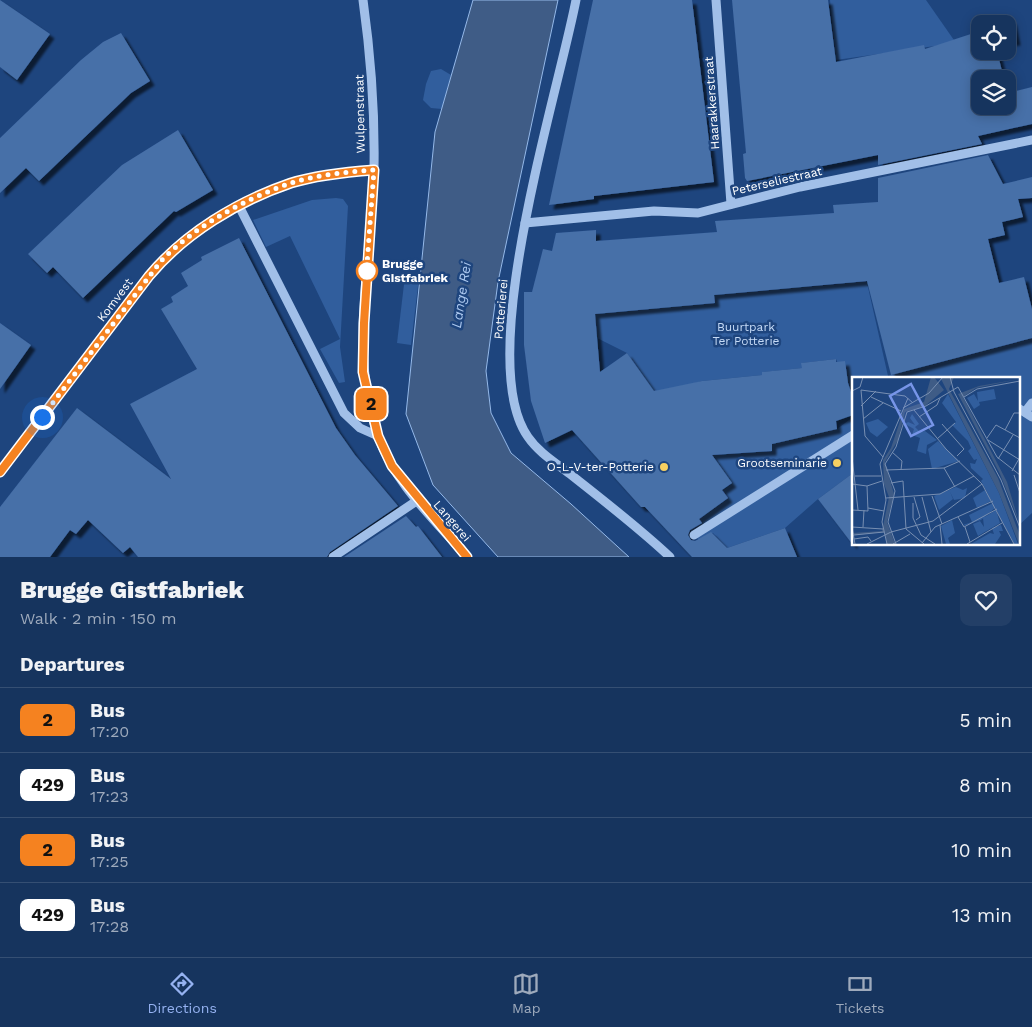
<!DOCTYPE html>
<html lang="en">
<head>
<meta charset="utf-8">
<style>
	body { margin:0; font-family:"Work Sans",sans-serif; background:#233f67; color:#f1f3f6; height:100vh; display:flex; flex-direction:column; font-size:19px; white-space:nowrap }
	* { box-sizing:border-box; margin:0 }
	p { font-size:16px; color:#9eaabc }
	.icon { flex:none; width:28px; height:28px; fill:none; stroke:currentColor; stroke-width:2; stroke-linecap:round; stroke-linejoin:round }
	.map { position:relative; height:557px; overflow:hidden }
	.sheet { display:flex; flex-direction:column; background:#16345e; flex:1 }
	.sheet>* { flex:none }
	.badge { padding:0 10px; border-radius:8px; font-size:18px; line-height:32px }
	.fabs { position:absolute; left:971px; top:15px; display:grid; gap:10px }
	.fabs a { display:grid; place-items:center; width:45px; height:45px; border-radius:10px; background:#16345e; box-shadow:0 2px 12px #0003,0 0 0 1px #354f73; font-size:25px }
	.you { position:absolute; width:25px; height:25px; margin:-12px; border:4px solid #fff; border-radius:50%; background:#1a73e8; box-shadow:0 0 0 8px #1a73e833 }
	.map>.badge { position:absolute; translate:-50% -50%; box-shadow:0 0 0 2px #fff }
	h2 { padding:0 20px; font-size:19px; line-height:45px }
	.round { display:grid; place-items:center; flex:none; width:52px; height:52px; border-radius:10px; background:#233f67 }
	.summary { display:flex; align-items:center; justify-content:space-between; height:85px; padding:0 20px }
	h1 { font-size:24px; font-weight:800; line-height:38px }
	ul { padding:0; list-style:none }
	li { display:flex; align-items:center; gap:15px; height:65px; padding:0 20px; border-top:1px solid #354f73 }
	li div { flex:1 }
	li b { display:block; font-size:19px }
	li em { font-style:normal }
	li .badge { min-width:55px; font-weight:700; text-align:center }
	.tab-bar { display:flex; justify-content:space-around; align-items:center; height:70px; border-top:1px solid #354f73; background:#16345e; font-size:14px; color:#9eaabc }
	.tab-bar a { display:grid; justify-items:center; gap:2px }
	.tab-bar .selected { color:#95b2f1 }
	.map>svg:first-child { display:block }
</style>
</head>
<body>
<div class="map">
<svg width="1032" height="557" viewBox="0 0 1032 557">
	<defs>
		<filter id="shadow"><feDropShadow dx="4.5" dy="4.5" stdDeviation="1" flood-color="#0009"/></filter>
	</defs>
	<rect width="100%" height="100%" fill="#1e457e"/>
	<g fill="#315e9d">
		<polygon points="830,0 926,0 956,43 836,60"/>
		<polygon points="441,69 451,75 442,109 431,108 423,100 426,84 431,71"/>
		<polygon points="336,198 343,199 348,206 340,347 345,382 339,383 320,349 340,339 290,236 266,247 253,220 312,200"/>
		<polygon points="863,265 888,376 1032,338 1032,513 1018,526 1018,378 853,378 853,398 836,359 802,363 802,368 763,372 762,375 702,381 657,395 627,353 597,338 595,314 715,303 714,295 838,284"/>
		<polygon points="405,276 419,277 411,345 397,343"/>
		<polygon points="853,417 853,473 818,499 785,528 727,548 713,533 699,540 682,522 731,484 711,455 772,451 772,444 837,429"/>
	</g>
	<polygon fill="#3f5c86" stroke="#95b9e9" points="473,0 558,0 498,282 486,371 491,413 511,453 571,504 629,557 498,557 433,485 406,414 435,132"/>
	<g fill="#466fa8" filter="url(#shadow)">
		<polygon points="0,0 50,34 17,80 0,67"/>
		<polygon points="593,0 692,0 714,182 594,196 594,199 549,205"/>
		<polygon points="732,0 828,0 836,62 924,45 925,49 980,31 980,51 997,51 1004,79 980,79 980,106 1008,106 1008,93 1032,87 1032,124 978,136 982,144 878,165 878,155 747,181 745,178 743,154 746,153"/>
		<polygon points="1012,20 1016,41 1008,42 1008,24 1001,24"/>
		<polygon points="121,33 150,81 131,93 39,181 26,168 0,193 0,138 81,60 103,42"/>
		<polygon points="178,130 213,190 176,212 174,211 83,298 53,267 47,273 28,254 122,165"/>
		<polygon points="988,155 1003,184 1032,177 1032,198 1018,199 1023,217 1002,222 1005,235 988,239 999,283 1024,277 1032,309 1032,338 891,375 867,281 714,295 715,303 595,314 600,372 627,353 654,391 702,381 762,375 762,372 802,368 801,363 836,359 836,362 845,361 848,383 853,398 853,415 836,421 837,429 772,444 772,451 712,455 732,483 722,490 728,498 699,519 702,523 690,530 688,535 691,540 695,541 711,532 727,548 785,528 797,557 692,557 645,507 641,507 572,430 545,443 531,401 524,345 524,292 532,292 543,249 552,251 556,233 596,230 596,241 717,232 715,221 834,213 833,205 878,202 878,178"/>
		<polygon points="239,238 336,428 355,455 398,506 330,552 327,557 138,557 130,547 123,553 88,520 76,534 70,530 50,557 0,557 0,507 77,408 171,479 130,404 197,369 161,309 173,302 171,297 188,286 181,273 202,260 201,257"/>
		<polygon points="0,323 31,345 0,389"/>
		<polygon points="853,473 853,545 818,499"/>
		<polygon points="406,516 416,527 418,526 442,557 344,557"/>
	</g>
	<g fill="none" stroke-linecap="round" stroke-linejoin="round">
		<g stroke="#a1bfe8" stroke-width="9">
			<path d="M363,0C371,57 375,112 374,169C372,258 348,350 378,436C394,483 435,520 467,557"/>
			<path d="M576,0C558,94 473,360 528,437C539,453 556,463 570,474C604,501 638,527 670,557"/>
			<polyline points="716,0 731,204"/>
			<polyline points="239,206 344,413 360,428 378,436"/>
			<polyline points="525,223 654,211 698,213 800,187 1032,140"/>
			<polyline points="1018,408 1032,417"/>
			<polyline points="1025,412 1032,403"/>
			<path d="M0,472L149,276C185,233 238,201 291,183C317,175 347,172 374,170"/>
			<polyline points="694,535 853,435"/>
			<polyline points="333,557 418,500"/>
		</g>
	</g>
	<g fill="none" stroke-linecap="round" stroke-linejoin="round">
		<g stroke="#fff" stroke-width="11">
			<path id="line" d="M0,472L149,276C185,233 238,201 291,183C317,175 347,172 374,170L364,323L363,372L378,436L392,466L467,557"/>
		</g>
		<use href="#line" stroke="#f58220" stroke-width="8"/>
		<path stroke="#fff" stroke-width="5" stroke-dasharray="0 9" d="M42,417L161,261C195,226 245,199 291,183C317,175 347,172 374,170L366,278L367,271"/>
	</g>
	<circle fill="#fff" stroke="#f58220" stroke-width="2.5" cx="367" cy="271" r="10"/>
	<g fill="#f7d061" stroke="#1e457e" stroke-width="2">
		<circle cx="837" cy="463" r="5"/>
		<circle cx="664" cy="467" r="5"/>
	</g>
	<g text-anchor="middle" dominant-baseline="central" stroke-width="5" stroke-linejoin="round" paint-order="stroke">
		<g font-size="12" fill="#fff" stroke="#1e457e">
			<text transform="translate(712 103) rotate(-94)">Haarakkerstraat</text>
			<text transform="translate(360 114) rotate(-91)">Wulpenstraat</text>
			<text transform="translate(777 181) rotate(-13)">Peterseliestraat</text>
			<text transform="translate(115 300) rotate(-53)">Komvest</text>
			<text transform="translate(501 309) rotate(-85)">Potterierei</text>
			<text transform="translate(452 521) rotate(49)">Langerei</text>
		</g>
		<g font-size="12" font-weight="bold" fill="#fff" stroke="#1e457e" text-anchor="start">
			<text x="382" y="264">Brugge<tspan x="382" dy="14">Gistfabriek</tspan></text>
		</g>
		<g font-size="12" fill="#c5daf6" stroke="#1e457e">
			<text x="746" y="327">Buurtpark<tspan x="746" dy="14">Ter Potterie</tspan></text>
		</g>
		<g font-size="12" fill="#fff" stroke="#1e457e" text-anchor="end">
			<text x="827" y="463">Grootseminarie</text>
			<text x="654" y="467">O-L-V-ter-Potterie</text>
		</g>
		<g font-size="14" font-style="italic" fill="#adc9f0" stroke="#1e457e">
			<text transform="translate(461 295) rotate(-81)">Lange Rei</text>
		</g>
	</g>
	<g transform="translate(852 377)">
		<rect width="168" height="168" fill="#1e457e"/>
		<path d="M142,12L144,22L127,25L128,28L122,32L115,21L122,17L126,24L125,15ZM96,17L147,116L166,167H162L129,104L131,102L119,91L118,86L123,87L125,82L122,83L116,74L119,71L116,64L100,48L104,45L90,26ZM60,37L67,47L63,50L68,55L73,54L85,63L75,68L74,77L65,74L68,61L60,58L62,52L53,47L56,45L63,48L58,41ZM26,42L36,50L25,60L18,55L14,46ZM86,64L107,84L80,92L76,72ZM104,110L111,113L115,111L113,121L102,123L98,115L101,122L87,133L82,119ZM133,113L139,124L125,131L121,121ZM141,126L143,131L129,143L111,149L107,141L111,148L120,145L117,138ZM144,133L148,146L126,159L121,147L128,144L132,150L131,141ZM100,143L103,156L96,161L98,167H94L89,149ZM149,148L151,154H147L149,158L143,167H119L138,156L142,157L140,151Z" fill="#315e9d"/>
		<path d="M79,0H82L92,13L73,29L53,35L46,63L33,85L42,117L35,145L43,167H35L33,155L3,158L0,156L30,154L37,120L32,107L31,83L39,71L52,32L72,25ZM88,0H102L97,12L146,101L167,156V167L147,116ZM167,2L124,11L111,20L155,105L167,145L148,97L106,17L127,9Z" fill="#3f5c86"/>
		<path fill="none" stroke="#788fb2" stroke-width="1" d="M98,0L102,15L149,103L168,151M9,13L13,59L31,80M9,13L53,19L61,26M0,14L8,10L11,0M19,20L49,34M112,20L125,12L168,4M9,29L24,14M51,31L77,16L91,0M62,33L94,72L130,107L162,167M67,40L85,28L88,21M11,42L31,26M90,47L112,72L105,79M153,53L162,36H168M135,61L144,48L168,61M85,62L103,46M136,63L168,83M40,75L50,84L49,93M0,80L6,133M146,82L161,58M92,91L103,110M34,93L92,91L108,84M160,94L168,80M162,98L168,116M3,99H29M39,106L51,104L54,152M0,107L15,109L30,104M80,119L90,147M62,120L68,140L64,143M70,120L79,155M34,121L88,117L122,99M61,126V141L69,158L83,167M16,131L32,134M0,133L16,134L15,109M106,140L112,150L145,132M88,148L90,167M0,150L31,152M0,150L3,167M11,150L12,133M113,150L118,165M54,152L72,167M2,158L32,155M2,162L16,160L19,164M70,166L83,150L141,124M15,167L39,155L81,144L130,107M35,167L30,145L34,123L28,87L56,21M41,167L58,157M44,167L36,145L43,114L33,87L44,70L55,35L74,29L106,10L145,80L168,98M115,167L150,146"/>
		<path fill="#7795e8" fill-opacity="0.15" stroke="#7795e8" stroke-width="2.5" d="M59,7L81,48L59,59L38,19Z"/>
		<rect width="168" height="168" fill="none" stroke="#fff" stroke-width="2.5"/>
	</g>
</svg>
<div class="fabs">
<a><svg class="icon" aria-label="locate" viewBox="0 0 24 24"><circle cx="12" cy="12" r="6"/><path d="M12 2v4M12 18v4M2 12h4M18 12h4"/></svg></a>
<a><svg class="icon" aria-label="layers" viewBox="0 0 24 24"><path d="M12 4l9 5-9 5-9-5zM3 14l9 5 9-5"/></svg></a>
</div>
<div class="you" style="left:42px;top:417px"></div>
<b class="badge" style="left:371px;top:404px;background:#f58220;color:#111">2</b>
</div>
<section class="sheet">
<div class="summary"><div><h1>Brugge Gistfabriek</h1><p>Walk · 2 min · 150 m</p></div><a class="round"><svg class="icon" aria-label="heart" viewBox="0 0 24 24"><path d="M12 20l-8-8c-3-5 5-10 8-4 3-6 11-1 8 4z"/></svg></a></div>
<h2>Departures</h2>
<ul>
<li><span class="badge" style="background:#f58220;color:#111">2</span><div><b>Bus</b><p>17:20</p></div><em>5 min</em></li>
<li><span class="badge" style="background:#fff;color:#111">429</span><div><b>Bus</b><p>17:23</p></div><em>8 min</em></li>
<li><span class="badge" style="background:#f58220;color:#111">2</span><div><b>Bus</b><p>17:25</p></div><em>10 min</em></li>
<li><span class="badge" style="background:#fff;color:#111">429</span><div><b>Bus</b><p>17:28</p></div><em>13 min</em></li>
</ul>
</section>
<nav class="tab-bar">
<a class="selected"><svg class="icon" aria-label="directions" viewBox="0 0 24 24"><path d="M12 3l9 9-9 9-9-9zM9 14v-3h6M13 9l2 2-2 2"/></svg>Directions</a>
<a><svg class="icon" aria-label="map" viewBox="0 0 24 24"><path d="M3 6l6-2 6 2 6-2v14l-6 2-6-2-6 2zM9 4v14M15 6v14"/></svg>Map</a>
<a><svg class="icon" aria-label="tickets" viewBox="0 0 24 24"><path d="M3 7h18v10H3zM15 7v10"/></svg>Tickets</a>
</nav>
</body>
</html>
